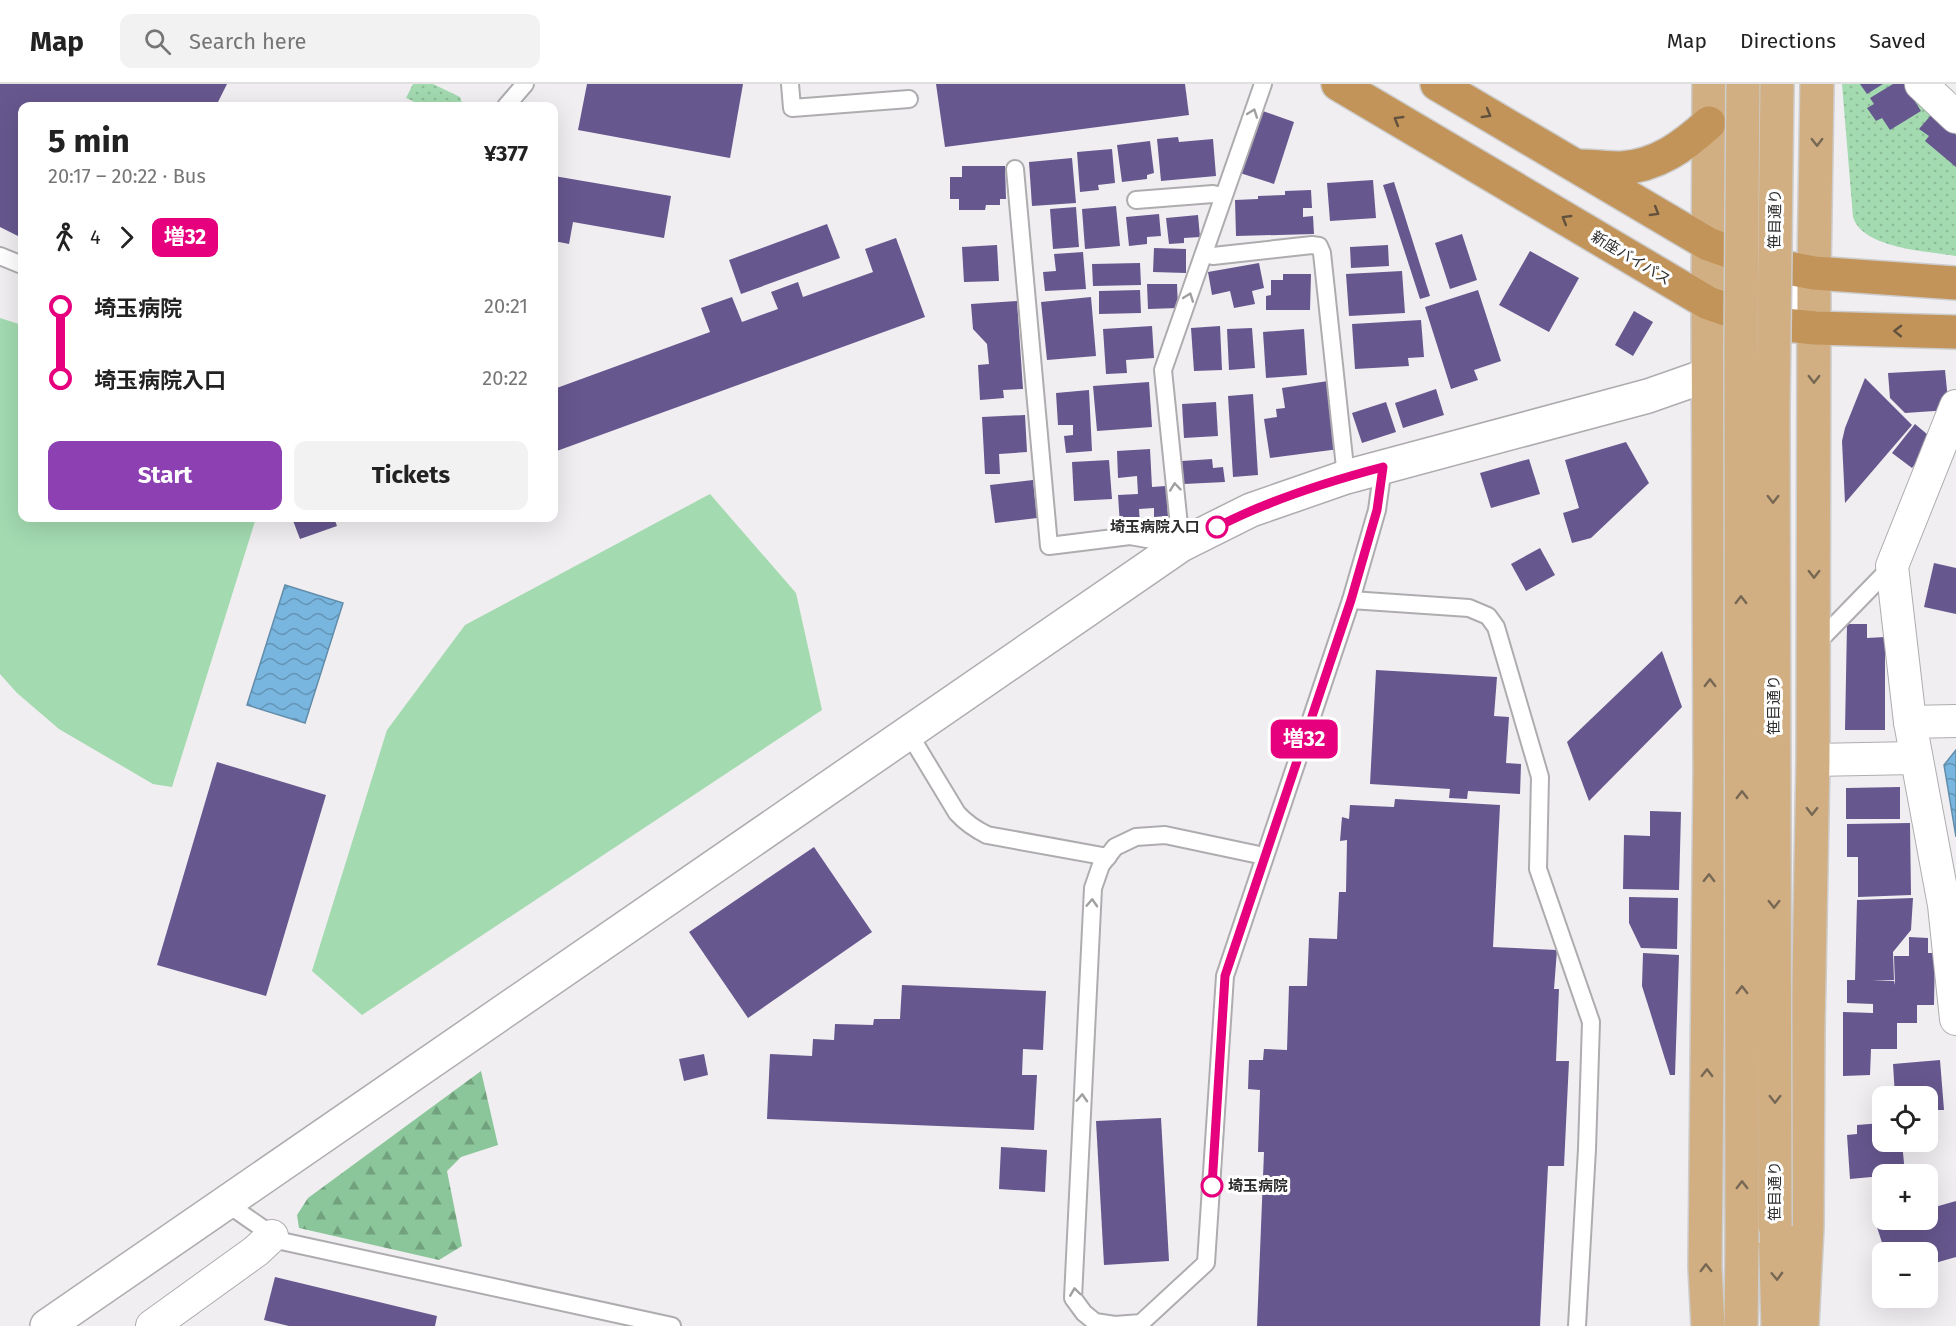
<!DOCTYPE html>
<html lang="en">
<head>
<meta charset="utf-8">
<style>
	body { margin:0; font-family:"Fira Sans","Noto Sans JP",sans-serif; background:#f2f2f2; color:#222; height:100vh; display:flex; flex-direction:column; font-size:22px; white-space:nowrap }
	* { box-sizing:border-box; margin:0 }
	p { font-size:20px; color:#767676 }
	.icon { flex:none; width:33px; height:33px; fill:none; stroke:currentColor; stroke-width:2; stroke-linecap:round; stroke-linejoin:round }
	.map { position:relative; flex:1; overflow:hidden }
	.drawer { position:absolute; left:18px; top:18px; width:540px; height:420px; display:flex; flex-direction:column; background:#fff; border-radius:12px; box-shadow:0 6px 24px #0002 }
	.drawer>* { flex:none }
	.badge { padding:0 12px; border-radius:9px; font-size:21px; line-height:39px }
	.controls { position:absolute; left:1872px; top:1002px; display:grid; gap:12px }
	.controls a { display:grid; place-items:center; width:66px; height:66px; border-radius:12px; background:#fff; box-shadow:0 6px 24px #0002; font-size:30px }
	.map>.badge { position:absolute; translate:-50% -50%; box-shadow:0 0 0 3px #fff }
	.legs { display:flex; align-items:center; gap:9px; height:66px; padding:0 30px; font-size:20px }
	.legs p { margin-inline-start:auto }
	.summary { display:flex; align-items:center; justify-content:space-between; height:102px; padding:0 30px }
	h1 { font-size:33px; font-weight:700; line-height:45px }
	.button { display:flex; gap:12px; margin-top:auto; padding:12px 30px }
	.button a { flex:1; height:69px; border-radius:12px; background:#8c40b2; color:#fff; font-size:24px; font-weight:700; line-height:69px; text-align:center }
	.button a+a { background:#f2f2f2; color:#222 }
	ul { padding:0 30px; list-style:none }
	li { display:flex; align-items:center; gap:21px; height:72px; font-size:22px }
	li i { display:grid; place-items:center; width:9px; height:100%; margin:0 8px; background:currentColor }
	li i::after { content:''; width:15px; height:15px; margin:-8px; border:4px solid; border-radius:50%; background:#fff }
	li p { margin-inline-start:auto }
	li:first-child i { background:linear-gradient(#0000 50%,currentColor 0) }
	li:last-child i { background:linear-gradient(currentColor 50%,#0000 0) }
	header { display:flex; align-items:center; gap:36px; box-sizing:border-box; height:84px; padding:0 30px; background:#fff; border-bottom:2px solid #e0e0e0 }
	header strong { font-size:28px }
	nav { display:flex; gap:33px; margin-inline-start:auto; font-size:21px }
	.search { width:420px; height:54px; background:#f2f2f2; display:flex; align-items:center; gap:15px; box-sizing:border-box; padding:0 21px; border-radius:12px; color:#767676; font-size:22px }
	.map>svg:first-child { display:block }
</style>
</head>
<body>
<header>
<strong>Map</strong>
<div class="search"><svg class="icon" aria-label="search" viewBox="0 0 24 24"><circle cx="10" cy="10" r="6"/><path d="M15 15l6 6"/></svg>Search here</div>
<nav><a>Map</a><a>Directions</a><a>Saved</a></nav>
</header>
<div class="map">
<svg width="1956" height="1242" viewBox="0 0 1956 1242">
	<defs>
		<pattern id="grass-dots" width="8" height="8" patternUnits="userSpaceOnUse" patternTransform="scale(1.5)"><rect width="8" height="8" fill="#a3dab0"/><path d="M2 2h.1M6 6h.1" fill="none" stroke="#8dbb98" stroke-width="1.8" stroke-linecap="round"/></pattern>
		<pattern id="forest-firs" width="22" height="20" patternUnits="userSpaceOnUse" patternTransform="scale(1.5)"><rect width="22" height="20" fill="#8bc69a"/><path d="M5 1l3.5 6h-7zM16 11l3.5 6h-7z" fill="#72a17e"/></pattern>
		<pattern id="water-waves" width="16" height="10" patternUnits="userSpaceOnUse" patternTransform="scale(1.5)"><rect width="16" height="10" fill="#78b6df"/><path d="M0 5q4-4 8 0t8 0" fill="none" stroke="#6394b5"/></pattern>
	</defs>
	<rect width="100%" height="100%" fill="#f0eef1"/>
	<g fill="url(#grass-dots)">
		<polygon points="413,0 433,0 460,13 463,22 423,22 406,14"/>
		<path d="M1842,0H1910L1956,43V172C1928,167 1863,165 1853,133Z"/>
	</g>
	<polygon fill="url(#forest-firs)" points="481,987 498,1061 461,1073 447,1087 462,1162 439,1176 299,1144 297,1131 308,1114"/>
	<g fill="#a3dab0">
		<polygon points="0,234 22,241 22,434 256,434 172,703 153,700 59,645 17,609 0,590"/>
		<polygon points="710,410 796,509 822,626 362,931 312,887 387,646 465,541"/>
	</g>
	<g fill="url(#water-waves)" stroke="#628daa" stroke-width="1.5">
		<polygon points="285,501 343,519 305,639 247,621"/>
		<polygon points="1956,666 1956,753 1944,681"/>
	</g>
	<g fill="#66578e">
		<polygon points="0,0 227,0 216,22 22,22 22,154 0,143"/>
		<polygon points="587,0 743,0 730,74 578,46"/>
		<polygon points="936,0 1185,0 1189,31 945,63"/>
		<polygon points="1860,0 1883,0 1867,10"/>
		<polygon points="1893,0 1904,0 1921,27 1890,46 1882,34 1876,37 1867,24 1874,20 1870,14"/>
		<polygon points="1260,26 1294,38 1274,100 1240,89"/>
		<polygon points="1932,30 1956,51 1956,83 1925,57 1929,52 1919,45"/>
		<polygon points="1178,53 1179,58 1213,55 1216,92 1161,97 1157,55"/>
		<polygon points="1150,57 1154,89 1147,91 1147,95 1122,98 1117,61"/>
		<polygon points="1112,65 1115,99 1098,101 1099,106 1080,108 1077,68"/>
		<polygon points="1072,74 1076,119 1032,122 1029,78"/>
		<polygon points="962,82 1005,82 1006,115 1000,115 1000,121 986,121 985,126 959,126 959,115 950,115 950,93 962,93"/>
		<polygon points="554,92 671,112 664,154 573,138 569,160 554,157"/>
		<polygon points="1373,96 1376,134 1330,137 1327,99"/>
		<polygon points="1394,98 1430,212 1420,215 1383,101"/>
		<polygon points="1311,106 1312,124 1303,124 1303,133 1313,132 1314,150 1236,152 1235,116 1258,115 1258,112 1285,111 1285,107"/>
		<polygon points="1116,122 1120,162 1085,165 1082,125"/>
		<polygon points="1076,123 1079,163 1053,165 1050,125"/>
		<polygon points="1159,130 1161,152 1147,153 1147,160 1129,162 1126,133"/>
		<polygon points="1198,131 1200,153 1184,154 1184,159 1169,160 1166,134"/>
		<polygon points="827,140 840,174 741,210 729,176"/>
		<polygon points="1462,150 1477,196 1450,205 1435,159"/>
		<polygon points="896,154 925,233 554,368 554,305 710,248 701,224 732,213 742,238 778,225 771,208 798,198 803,213 873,188 865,165"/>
		<polygon points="997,161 999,197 964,198 962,163"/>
		<polygon points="1388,161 1389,182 1351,184 1350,163"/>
		<polygon points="1154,164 1186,165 1186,189 1153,188"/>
		<polygon points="1530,167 1579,194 1549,248 1499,221"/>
		<polygon points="1083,168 1086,205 1045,207 1043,188 1056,187 1054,170"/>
		<polygon points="1140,179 1141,201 1093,202 1092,180"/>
		<polygon points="1259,179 1264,204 1252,207 1255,220 1234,224 1230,207 1212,211 1208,188"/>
		<polygon points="1402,187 1405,229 1349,232 1346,190"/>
		<polygon points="1283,190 1311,190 1310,226 1266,226 1266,212 1271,211 1271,196 1283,196"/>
		<polygon points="1147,200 1177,200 1178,224 1148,225"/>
		<polygon points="1140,206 1141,229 1099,230 1099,207"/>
		<polygon points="1478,206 1501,277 1474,286 1478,296 1451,305 1425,223"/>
		<polygon points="1091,213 1096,272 1047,276 1041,218"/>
		<polygon points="1017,217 1023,305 1003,306 1004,314 980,316 978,281 989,280 987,260 973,245 971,220"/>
		<polygon points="1634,227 1653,238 1633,272 1615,261"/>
		<polygon points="1421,236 1424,273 1408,274 1409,282 1355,285 1352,240"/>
		<polygon points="1152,242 1154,274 1126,276 1127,289 1106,290 1103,245"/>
		<polygon points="1220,242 1222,286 1194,287 1191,244"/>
		<polygon points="1252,244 1255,284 1229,286 1227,245"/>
		<polygon points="1304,245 1307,291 1266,294 1263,248"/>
		<polygon points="1945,286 1949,326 1905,329 1890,314 1888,289"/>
		<polygon points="1865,294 1912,341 1845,419 1842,357 1845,344"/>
		<polygon points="1328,297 1339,365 1270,374 1264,335 1277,333 1276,325 1285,324 1282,304"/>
		<polygon points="1149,298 1152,343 1097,347 1093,302"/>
		<polygon points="1436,305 1444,331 1403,344 1395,319"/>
		<polygon points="1089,306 1092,367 1066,369 1064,352 1073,351 1073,341 1058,341 1056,309"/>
		<polygon points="1253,310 1258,391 1233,393 1228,312"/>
		<polygon points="1216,318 1218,352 1184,354 1182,320"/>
		<polygon points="1386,318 1396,348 1362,359 1352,329"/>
		<polygon points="1025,331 1027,368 999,370 1000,390 985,390 982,333"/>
		<polygon points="1915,340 1934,356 1912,384 1892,369"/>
		<polygon points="1626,358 1649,399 1591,454 1572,459 1563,429 1579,424 1565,376"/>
		<polygon points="1150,365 1152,403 1166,402 1168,432 1154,433 1154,424 1139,425 1140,440 1120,441 1118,411 1138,410 1137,392 1118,394 1117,367"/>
		<polygon points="1212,375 1213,384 1223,383 1225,398 1184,400 1182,377"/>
		<polygon points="1529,375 1540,410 1491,424 1480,389"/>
		<polygon points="1109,376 1112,415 1074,417 1072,378"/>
		<polygon points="1033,396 1037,434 995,439 990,401"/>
		<polygon points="292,434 334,434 337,442 300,455"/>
		<polygon points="1540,464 1555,491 1526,507 1511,480"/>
		<polygon points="1934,479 1956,484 1956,530 1924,523"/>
		<polygon points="1847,540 1867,540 1867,554 1885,553 1885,646 1845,646"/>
		<polygon points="1662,567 1682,623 1589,717 1567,658"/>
		<polygon points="1376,586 1497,593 1494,632 1509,633 1506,679 1521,680 1520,710 1468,707 1467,715 1449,714 1450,705 1370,700"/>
		<polygon points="217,678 326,711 266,912 157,881"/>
		<polygon points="1900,703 1900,735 1846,735 1846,704"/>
		<polygon points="1395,715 1500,721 1493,863 1557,866 1554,905 1559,905 1556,977 1569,977 1564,1082 1548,1082 1540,1242 1257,1242 1264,1068 1258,1068 1260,1006 1248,1005 1249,976 1263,976 1264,965 1287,966 1289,902 1307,902 1309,854 1337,855 1339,808 1346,808 1347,756 1340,757 1342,733 1349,735 1350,721 1394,723"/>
		<polygon points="1650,727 1681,728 1679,806 1623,805 1624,751 1650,752"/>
		<polygon points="1910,739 1911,811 1858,813 1858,773 1847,773 1847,740"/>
		<polygon points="814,763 872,848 748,934 689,848"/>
		<polygon points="1629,813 1678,814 1677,865 1641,864 1629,839"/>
		<polygon points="1913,814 1911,846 1893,868 1894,896 1872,897 1894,897 1895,901 1894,872 1909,872 1909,853 1928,854 1928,869 1935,869 1934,921 1917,921 1917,939 1897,939 1897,965 1871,965 1870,991 1843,992 1843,928 1873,929 1873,920 1847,919 1847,896 1855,896 1857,816"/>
		<polygon points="1643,869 1679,871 1675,991 1670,991 1642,902"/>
		<polygon points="902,901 1046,907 1043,966 1023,965 1022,991 1037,991 1034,1046 767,1035 770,970 812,972 813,955 834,956 835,940 873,941 874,935 900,935"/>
		<polygon points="704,970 708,991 684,997 679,975"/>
		<polygon points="1940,976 1944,1026 1935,1026 1937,1056 1928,1057 1928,1012 1895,1012 1893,980"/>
		<polygon points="1161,1034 1169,1177 1104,1181 1096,1037"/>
		<polygon points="1882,1039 1882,1058 1902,1058 1905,1090 1882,1090 1882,1092 1850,1095 1847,1051 1857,1050 1857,1041"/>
		<polygon points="1001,1063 1047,1066 1045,1108 999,1105"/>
		<polygon points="1956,1117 1956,1173 1928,1181 1928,1168 1885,1168 1876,1140 1892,1136 1928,1136 1928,1125"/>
		<polygon points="275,1193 437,1232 435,1242 289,1242 264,1236"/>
	</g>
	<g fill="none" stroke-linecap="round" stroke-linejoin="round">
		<g stroke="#aeacaf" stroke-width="20">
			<g id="service">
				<polyline points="790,0 792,24 909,15"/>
				<polyline points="506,22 525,0"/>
				<polyline points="1015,85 1049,462 1130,452 1181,461 1163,286 1263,0"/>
				<polyline points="1136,116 1213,110 1223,112"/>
				<polyline points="1204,170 1213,172 1312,161 1319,162 1322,169 1346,393"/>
				<polyline points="0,172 22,181"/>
				<polyline points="1351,516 1469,524 1488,532 1496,543 1540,693 1538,785 1591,938 1587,1065 1577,1242"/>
				<polyline points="1815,561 1892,482"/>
				<path d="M908,648L957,729C966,739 975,745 987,751L1108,773"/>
				<polyline points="1264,772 1165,751 1136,753 1115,763 1101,781 1093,804 1073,1214 1084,1229 1095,1238 1115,1241 1141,1239 1206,1179 1225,892 1351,516 1377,426 1383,383"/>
				<polyline points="226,1119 281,1157 672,1242"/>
			</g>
		</g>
		<g stroke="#aeacaf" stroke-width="34">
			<g id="minor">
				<polyline points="1921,0 1956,33"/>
				<polyline points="1956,322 1892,482 1910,638 1944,821 1956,935"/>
				<polyline points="1910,638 1956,637"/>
				<polyline points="1813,676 1915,674"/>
				<polyline points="152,1242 256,1167 272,1152"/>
			</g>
		</g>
		<g stroke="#aeacaf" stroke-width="36">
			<polyline id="tertiary" points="47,1242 1181,461 1251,426 1346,393 1648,312 1708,291 1766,239 1814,189"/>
		</g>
		<g stroke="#cdcdcd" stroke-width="36">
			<g id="primary">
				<polyline points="1775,1142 1778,1242"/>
				<polyline points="1708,1242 1705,1183 1710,689 1708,219 1709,0"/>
				<polyline points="1741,1242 1742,1159"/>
				<polyline points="1802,1242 1807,1143 1808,945 1813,676 1814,189 1817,0"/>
			</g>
		</g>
		<g stroke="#cdcdcd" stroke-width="36">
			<g id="trunk">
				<polyline points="1338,0 1708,219 1766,239 1815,244 1956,248"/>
				<polyline points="1437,0 1708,160 1762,179 1814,189 1956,199"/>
				<path d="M1578,82C1592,82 1607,84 1621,84C1657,82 1684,62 1709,39"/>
			</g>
		</g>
		<use href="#service" stroke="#fff" stroke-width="16"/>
		<use href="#minor" stroke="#fff" stroke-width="32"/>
		<use href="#tertiary" stroke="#fff" stroke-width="33"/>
		<use href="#primary" stroke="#d1af83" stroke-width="33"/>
		<use href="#trunk" stroke="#c2945a" stroke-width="33"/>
		<g stroke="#cdcdcd" stroke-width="36" stroke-linecap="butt">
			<g id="primary-bridge">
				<polyline points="1775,1142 1773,327 1777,0"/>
				<polyline points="1742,1159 1741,264 1743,0"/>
			</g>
		</g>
		<use href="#primary-bridge" stroke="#d1af83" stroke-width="33"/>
	</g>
	<defs><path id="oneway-chevron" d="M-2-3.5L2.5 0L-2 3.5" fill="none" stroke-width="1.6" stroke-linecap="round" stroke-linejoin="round" transform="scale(1.5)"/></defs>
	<g stroke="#a1a0a1">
		<use href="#oneway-chevron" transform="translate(1253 29) rotate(-70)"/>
		<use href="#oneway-chevron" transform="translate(1189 213) rotate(-70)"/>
		<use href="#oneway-chevron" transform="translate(1175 403) rotate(-96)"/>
		<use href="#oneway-chevron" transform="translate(1092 819) rotate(-87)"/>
		<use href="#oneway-chevron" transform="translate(1082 1014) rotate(-87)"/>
		<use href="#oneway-chevron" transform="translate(1075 1208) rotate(-98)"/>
	</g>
	<g stroke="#62513d">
		<use href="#oneway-chevron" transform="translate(1487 30) rotate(30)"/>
		<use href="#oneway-chevron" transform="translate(1398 36) rotate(-149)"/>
		<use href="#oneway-chevron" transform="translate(1655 128) rotate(31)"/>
		<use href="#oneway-chevron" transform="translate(1566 135) rotate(-149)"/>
		<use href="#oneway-chevron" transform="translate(1898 247) rotate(-179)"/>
	</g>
	<g stroke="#776854">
		<use href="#oneway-chevron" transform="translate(1817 58) rotate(90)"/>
		<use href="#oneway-chevron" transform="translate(1814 295) rotate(90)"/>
		<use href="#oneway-chevron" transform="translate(1773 415) rotate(90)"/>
		<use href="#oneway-chevron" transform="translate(1814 490) rotate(90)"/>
		<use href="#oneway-chevron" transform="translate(1741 516) rotate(-90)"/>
		<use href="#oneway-chevron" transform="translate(1710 599) rotate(-90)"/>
		<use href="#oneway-chevron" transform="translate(1742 711) rotate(-90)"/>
		<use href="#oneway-chevron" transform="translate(1812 727) rotate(91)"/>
		<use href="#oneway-chevron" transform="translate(1709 794) rotate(-89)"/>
		<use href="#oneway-chevron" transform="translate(1774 820) rotate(90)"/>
		<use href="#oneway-chevron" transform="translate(1742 906) rotate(-90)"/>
		<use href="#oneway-chevron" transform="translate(1707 989) rotate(-89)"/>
		<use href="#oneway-chevron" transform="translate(1775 1015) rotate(90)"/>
		<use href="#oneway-chevron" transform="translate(1742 1101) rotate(-90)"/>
		<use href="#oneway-chevron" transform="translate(1706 1184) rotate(-91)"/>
		<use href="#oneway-chevron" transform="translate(1777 1192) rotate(88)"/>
	</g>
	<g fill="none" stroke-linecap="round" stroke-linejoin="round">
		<g stroke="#fff" stroke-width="14">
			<path id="line-1" d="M1212,1102L1225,892L1351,516L1377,426L1383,383C1326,398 1269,416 1217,443"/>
		</g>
		<use href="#line-1" stroke="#e6007e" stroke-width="9"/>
	</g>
	<g fill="#fff" stroke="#e6007e" stroke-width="3">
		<circle cx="1217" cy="443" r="10"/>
		<circle cx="1212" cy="1102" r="10"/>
	</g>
	<g text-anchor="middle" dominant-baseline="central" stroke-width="6" stroke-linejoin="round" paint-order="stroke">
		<g font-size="15" fill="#2e2d2e" stroke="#fff">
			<text transform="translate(1775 135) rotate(-89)">笹目通り</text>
			<text transform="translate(1631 174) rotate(31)">新座バイパス</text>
			<text transform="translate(1774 621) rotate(-90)">笹目通り</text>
			<text transform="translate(1775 1107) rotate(-90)">笹目通り</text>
		</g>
		<g font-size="15" font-weight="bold" fill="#2e2d2e" stroke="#fff" text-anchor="end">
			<text x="1200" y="443">埼玉病院入口</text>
			<text x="1228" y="1102" text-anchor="start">埼玉病院</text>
		</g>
	</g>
</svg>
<div class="controls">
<a><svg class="icon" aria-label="locate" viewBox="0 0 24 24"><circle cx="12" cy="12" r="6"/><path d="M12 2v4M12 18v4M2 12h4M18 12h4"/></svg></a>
<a>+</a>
<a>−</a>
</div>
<b class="badge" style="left:1304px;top:655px;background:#e6007e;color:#fff">増32</b>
<section class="drawer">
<div class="summary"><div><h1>5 min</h1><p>20:17 – 20:22 · Bus</p></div><b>¥377</b></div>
<div class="legs"><svg class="icon" aria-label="walk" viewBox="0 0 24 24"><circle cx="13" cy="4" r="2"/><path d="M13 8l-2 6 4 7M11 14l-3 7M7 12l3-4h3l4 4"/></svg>4<svg class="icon" aria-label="forward" viewBox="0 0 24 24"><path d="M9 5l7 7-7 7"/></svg><b class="badge" style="background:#e6007e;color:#fff">増32</b></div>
<ul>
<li><i style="color:#e6007e"></i><b>埼玉病院</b><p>20:21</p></li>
<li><i style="color:#e6007e"></i><b>埼玉病院入口</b><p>20:22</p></li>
</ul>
<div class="button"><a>Start</a><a>Tickets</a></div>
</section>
</div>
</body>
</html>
